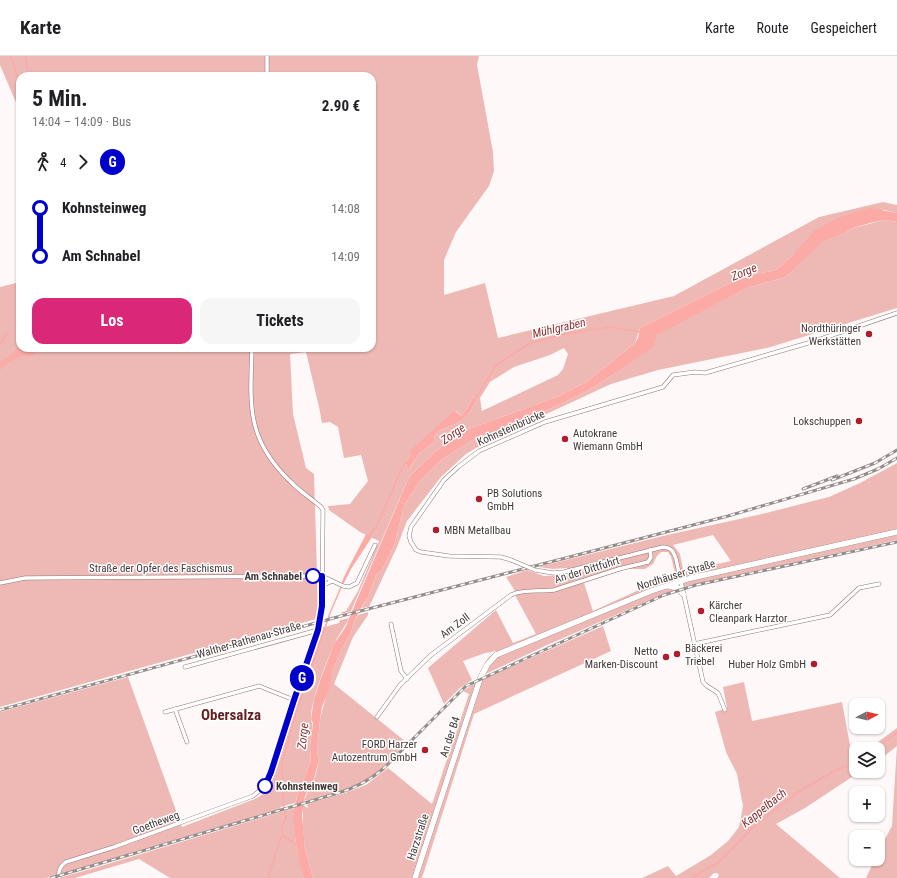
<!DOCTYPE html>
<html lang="de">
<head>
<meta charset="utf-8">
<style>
	body { margin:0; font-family:"Roboto Condensed",sans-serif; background:#f6f6f6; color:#202124; height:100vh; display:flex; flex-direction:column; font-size:15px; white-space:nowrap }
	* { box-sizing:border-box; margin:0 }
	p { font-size:13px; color:#757577 }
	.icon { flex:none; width:22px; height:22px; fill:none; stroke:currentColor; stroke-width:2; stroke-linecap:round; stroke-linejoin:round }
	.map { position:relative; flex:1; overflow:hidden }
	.details { position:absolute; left:16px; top:16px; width:360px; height:280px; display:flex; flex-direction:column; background:#fff; border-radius:12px; box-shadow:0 1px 3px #0004 }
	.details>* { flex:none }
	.badge { padding:0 8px; border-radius:13px; font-size:14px; line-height:26px }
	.needle { width:26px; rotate:83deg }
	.buttons { position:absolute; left:849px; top:642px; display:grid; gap:8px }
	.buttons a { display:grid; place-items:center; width:36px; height:36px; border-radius:8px; background:#fff; box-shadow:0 1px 3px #0004; font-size:20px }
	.map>.badge { position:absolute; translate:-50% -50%; box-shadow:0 0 0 2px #fff }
	.legs { display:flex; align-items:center; gap:6px; height:44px; padding:0 16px; font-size:13px }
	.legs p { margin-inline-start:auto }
	.overview { display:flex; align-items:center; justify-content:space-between; height:68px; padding:0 16px }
	h1 { font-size:22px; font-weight:700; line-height:30px }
	.primary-button { display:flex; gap:8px; margin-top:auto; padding:8px 16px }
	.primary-button a { flex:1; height:46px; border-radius:12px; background:#db2777; color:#fff; font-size:16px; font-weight:700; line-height:46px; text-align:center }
	.primary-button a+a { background:#f6f6f6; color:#202124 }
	ul { padding:0 16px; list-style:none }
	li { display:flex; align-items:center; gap:14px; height:48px; font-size:15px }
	li i { display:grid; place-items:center; width:6px; height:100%; margin:0 5px; background:currentColor }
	li i::after { content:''; width:10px; height:10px; margin:-5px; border:3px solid; border-radius:50%; background:#fff }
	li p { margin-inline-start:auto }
	li:first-child i { background:linear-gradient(#0000 50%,currentColor 0) }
	li:last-child i { background:linear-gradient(currentColor 50%,#0000 0) }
	header { display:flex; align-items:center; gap:24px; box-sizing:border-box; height:56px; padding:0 20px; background:#fff; border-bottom:1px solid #e0e0e0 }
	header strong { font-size:19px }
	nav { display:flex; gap:22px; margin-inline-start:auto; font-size:14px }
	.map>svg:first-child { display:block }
</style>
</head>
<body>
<header>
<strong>Karte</strong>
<nav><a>Karte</a><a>Route</a><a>Gespeichert</a></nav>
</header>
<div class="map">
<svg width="897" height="822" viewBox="0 0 897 822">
	<rect width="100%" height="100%" fill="#fef9f8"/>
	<g fill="#eeb8b4" fill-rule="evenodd">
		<path d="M0,0H479L477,9L493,96L494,115L489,130L456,176L444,204V239L485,227L498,282L674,240L819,161L883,146L897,149V157L884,154L793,199L776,214L751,219L722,231L640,272L635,287L588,325L559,340L466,374L437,394L409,421L351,555L341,558L342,556L346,555L358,535L379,485L360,476L329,454L328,450L350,448L368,425L361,399L344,402L338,371L330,366L322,367L319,351L306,296L290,298L293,358L306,412L314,418L318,549L316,563L0,651V231L20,226V292H372V20H20V56L0,9ZM564,292L568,298L563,313L558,319L482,355L480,342L490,326L514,311L550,299ZM473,341L477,343C473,351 468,362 459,366C450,371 441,371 434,380L435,385L419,398L410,412L407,411L406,405L411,398V395L453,355H456L461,360L468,351Z"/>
		<polygon points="884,164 897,166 897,252 767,292 658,314 611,328 488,385 466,398 441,421 407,465 397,491 369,551 361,552 368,541 376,519 382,514 394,490 404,450 419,426 442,403 478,381 509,371 561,348 589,334 614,318 657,279 665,274 747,232 786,221 821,186 845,177 850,173"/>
		<path d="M897,407V484L686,530L661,539L545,590L477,622L488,602L497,595L485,597L463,605L472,624L460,632L444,648L428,612L496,554L513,587L536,578L516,541L515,535L506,521L527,514L544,520L568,519L567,512L553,513L538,511L667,479L762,458L829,441L860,427ZM713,479L731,505L685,515L683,513L680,498L673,489ZM661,496H668L671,501L675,517L669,523L654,527L593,555L584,527L627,513H645L653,508L657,500Z"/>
		<path d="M368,556V559L353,581L334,628L406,686C395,699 384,712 371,721C352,734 328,739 307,745L306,744L304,745L310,730L313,726L316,718L319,704L317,696L320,663L333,614L341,594L351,577L354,566L358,559Z"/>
		<path d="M349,562C345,571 338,579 334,589C327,604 310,646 311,663C311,666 313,668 312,672C312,680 309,688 311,696L310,700L311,704L295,747L280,751L281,753L137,795L90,810L46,822H0V656L128,621L182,771L257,742L269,734L278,701L321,572L339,567L340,564Z"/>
		<polygon points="603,570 611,595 474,658 422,822 313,822 305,793 303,772 303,749 308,752 307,748 345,737 366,729 388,712 432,748 469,638 463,635 475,627"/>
		<polygon points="744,626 752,665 842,646 852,700 856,699 856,715 861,715 805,752 776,768 840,822 717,822 719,819 717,817 714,817 709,822 642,822 668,810 676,820 711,799 728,785 739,771 743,750 737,718 726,696 715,656 727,652 723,631"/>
		<polygon points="897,672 897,822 866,822 875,803 878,803 878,796 892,770 897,690 878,705 878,693 866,693 878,686"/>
		<polygon points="294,752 296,788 304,822 170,822 139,803 75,822 58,822 91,813"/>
	</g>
	<g fill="#fcaaa6">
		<path d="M869,152L897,157V166L884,164L870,167L850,173L845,177L822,186L786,221L747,232L657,279L653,291L614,318L589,334L561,348L509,371L478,381L442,403L419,426L404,450L394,490L382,514L376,519L368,541L362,550L354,566L351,577L341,594L333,614L329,633L322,651L320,663L317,696L319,704L313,726L310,730L305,740L302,759L305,793L313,822H304C298,803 291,767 295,748C299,733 306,719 311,704L310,700L311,696L310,692L313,667L311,663L314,643L321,622L334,588L345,572L409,421L437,394L466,374L559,340L588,325L635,287L638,282L640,272L722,231L751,219L776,214L793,199L815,174L838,162Z"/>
		<path d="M20,287V292H38L31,301C18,297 9,306 0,314V307C7,301 17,296 20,287Z"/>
		<path d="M473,341L477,343C473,351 468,362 459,366C450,371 441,371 434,380L435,385L419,398L409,413L407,411L406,405L411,398L410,395L453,355H455L461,360L468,351Z"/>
		<path d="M366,478L372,481L351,513L343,529L341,528C348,511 358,495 366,478Z"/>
	</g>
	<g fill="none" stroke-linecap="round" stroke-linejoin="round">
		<g stroke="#fcaaa6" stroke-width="1.5">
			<polyline points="10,0 20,26"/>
			<polyline points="25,0 29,20"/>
			<polyline points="0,289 7,277"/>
			<polyline points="475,344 496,309 531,287 570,277 610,271 641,276"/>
			<polyline points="369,481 378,468 402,412 407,406"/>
			<polyline points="876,693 897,676"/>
			<polyline points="282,779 297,789"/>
			<polyline points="268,822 282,779 282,771 286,761 283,745 282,707 296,657 330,557 342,529"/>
			<polyline points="691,822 719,806 751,773 798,736 834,715 856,707"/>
		</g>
		<g stroke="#8e7776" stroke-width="4.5">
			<g id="minor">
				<polyline points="267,20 267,0"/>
				<polyline points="511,504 501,501 449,500 421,496 416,494 411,486 409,480 411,471 444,424 458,411 479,395 545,366 663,331 673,319 695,316 705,317 815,285 897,257"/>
				<path d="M535,514L553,517L564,516L663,491C672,492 673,495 676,503L703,626L707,630L718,637L725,654"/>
				<polyline points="0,527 25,522 313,520 322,520 343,530 349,531 357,527 375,489"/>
				<polyline points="322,530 332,525"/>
				<polyline points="391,568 401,615 407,623"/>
				<polyline points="694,588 830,559 859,532 879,528"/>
				<polyline points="185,611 318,574"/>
				<polyline points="175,653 187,686"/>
				<polyline points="165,656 259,630 294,644"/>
				<path d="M377,661L400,629L431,599L511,539C523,533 541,536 554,534L619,513L648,506L651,501L650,494"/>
				<path d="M59,822C58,815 60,810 66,806L114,791L253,740L264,731L271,716L294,644L315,583L322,550L323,454L321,451C311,442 299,435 290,425C246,383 250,349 252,292"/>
			</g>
		</g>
		<g stroke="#8e7776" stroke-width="6">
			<g id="primary">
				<polyline points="669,530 678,532 683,538"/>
				<polyline points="415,822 480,623 487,609 496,599 651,535 691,522 897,476"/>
			</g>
		</g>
		<use href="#minor" stroke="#fff" stroke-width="3.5"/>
		<use href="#primary" stroke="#fff" stroke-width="5.5"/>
		<g stroke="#948c8b" stroke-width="3">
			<g id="rail">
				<polyline points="832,424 875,407 897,394"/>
				<polyline points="803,433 837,420"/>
				<polyline points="0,654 341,560 728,460 854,423 878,413 897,402"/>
				<path d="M51,822L335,738C353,733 369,725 383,713L466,630L664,539L696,529L897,486"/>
			</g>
		</g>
		<use href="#rail" stroke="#fff" stroke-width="1.5" stroke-dasharray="4.5" stroke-linecap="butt"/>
		<g stroke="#8e7776" stroke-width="4.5" stroke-linecap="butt">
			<polyline id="minor-bridge" points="511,504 535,514"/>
		</g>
		<use href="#minor-bridge" stroke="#fff" stroke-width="3.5"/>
	</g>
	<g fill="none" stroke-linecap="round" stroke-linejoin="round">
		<g stroke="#fff" stroke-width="9">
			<polyline id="line-1" points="265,730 271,716 294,644 318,574 322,550 322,520 313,520"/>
		</g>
		<use href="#line-1" stroke="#0000cd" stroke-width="6"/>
	</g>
	<g fill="#b01e2d" stroke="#fff" stroke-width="1.5">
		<circle cx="869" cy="278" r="4"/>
		<circle cx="859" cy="365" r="4"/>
		<circle cx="565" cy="383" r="4"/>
		<circle cx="479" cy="443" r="4"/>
		<circle cx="436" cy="474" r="4"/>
		<circle cx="701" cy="555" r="4"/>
		<circle cx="677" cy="598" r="4"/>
		<circle cx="666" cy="601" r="4"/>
		<circle cx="814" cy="608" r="4"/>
		<circle cx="425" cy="694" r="4"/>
	</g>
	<g fill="#fff" stroke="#0000cd" stroke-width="2">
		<circle cx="313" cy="520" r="7"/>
		<circle cx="265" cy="730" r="7"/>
	</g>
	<g text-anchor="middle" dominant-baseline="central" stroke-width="3" stroke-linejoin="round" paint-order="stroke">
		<g font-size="11" fill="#433938" stroke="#fff" text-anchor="end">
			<text x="861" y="272">Nordthüringer<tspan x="861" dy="13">Werkstätten</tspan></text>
			<text x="851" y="365">Lokschuppen</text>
			<text x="573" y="377" text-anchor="start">Autokrane<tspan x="573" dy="13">Wiemann GmbH</tspan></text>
			<text x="487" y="437" text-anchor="start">PB Solutions<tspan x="487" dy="13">GmbH</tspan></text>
			<text x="444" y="474" text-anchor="start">MBN Metallbau</text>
			<text x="709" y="549" text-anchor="start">Kärcher<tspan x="709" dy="13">Cleanpark Harztor</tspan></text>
			<text x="685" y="592" text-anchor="start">Bäckerei<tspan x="685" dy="13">Triebel</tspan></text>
			<text x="658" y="595">Netto<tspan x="658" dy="13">Marken-Discount</tspan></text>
			<text x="806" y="608">Huber Holz GmbH</text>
			<text x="417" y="688">FORD Harzer<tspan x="417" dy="13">Autozentrum GmbH</tspan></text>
		</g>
		<g font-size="11" fill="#433938" stroke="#fff">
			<text transform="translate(511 372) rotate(-24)">Kohnsteinbrücke</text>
			<text x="161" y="512">Straße der Opfer des Faschismus</text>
			<text transform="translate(587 514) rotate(-17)">An der Dittfuhrt</text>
			<text transform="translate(676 519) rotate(-17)">Nordhäuser Straße</text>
			<text transform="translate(455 570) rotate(-37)">Am Zoll</text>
			<text transform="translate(249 584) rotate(-16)">Walther-Rathenau-Straße</text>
			<text transform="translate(450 681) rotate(-72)">An der B4</text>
			<text transform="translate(156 767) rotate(-20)">Goetheweg</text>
			<text transform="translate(418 781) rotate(-72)">Harzstraße</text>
		</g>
		<g font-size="11" font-weight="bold" fill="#433938" stroke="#fff" text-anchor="end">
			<text x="302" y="520">Am Schnabel</text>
			<text x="276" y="730" text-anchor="start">Kohnsteinweg</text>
		</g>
		<g font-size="12" font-style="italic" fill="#8d2f31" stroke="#fff">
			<text transform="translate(744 216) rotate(-22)">Zorge</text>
			<text transform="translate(559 272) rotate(-13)">Mühlgraben</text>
			<text transform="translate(453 378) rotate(-35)">Zorge</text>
			<text transform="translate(303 680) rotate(-84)">Zorge</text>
			<text transform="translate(764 752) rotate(-39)">Kappelbach</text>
		</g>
		<g font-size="15" font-weight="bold" fill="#641f21" stroke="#fff">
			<text x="231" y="659">Obersalza</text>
		</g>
	</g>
</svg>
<div class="buttons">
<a><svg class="needle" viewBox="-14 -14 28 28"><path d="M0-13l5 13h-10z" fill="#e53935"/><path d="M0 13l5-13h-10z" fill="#757577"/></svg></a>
<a><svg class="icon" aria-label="layers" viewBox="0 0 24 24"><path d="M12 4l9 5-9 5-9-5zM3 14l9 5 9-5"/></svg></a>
<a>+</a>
<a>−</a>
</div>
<b class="badge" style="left:302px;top:622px;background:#0000cd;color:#fff">G</b>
<section class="details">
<div class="overview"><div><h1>5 Min.</h1><p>14:04 – 14:09 · Bus</p></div><b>2.90 €</b></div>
<div class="legs"><svg class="icon" aria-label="walk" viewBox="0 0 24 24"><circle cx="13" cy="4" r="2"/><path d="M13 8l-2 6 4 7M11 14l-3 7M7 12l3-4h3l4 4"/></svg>4<svg class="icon" aria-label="forward" viewBox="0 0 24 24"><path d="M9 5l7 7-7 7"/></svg><b class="badge" style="background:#0000cd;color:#fff">G</b></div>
<ul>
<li><i style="color:#0000cd"></i><b>Kohnsteinweg</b><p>14:08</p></li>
<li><i style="color:#0000cd"></i><b>Am Schnabel</b><p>14:09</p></li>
</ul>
<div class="primary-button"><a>Los</a><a>Tickets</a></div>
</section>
</div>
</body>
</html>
